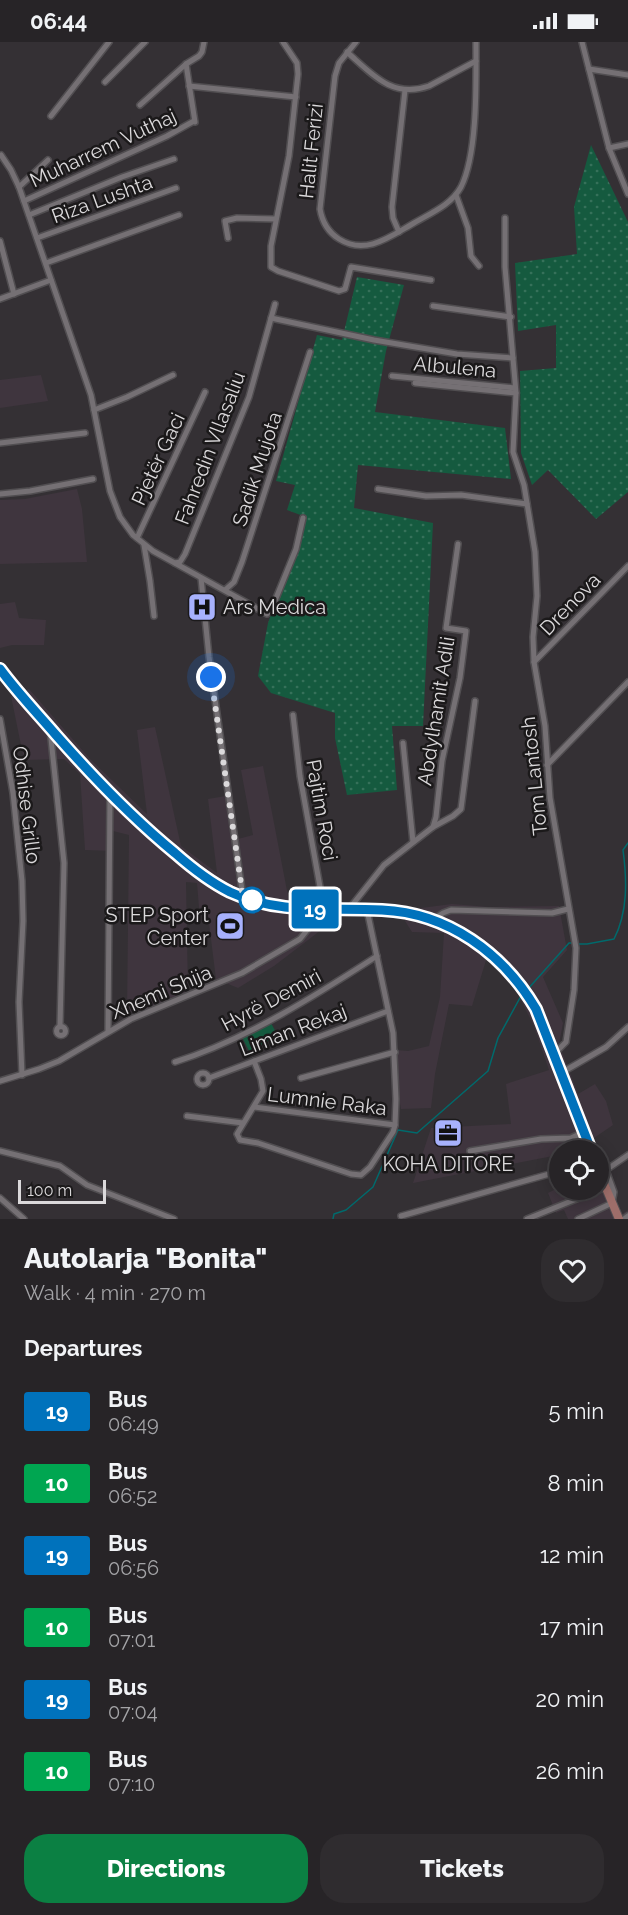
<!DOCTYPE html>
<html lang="en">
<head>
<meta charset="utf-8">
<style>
	body { margin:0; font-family:Raleway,sans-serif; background:#2f2c2f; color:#f1f3f6; height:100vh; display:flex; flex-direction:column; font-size:22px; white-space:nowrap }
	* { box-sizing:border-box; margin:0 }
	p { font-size:20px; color:#a4a4a7 }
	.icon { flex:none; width:33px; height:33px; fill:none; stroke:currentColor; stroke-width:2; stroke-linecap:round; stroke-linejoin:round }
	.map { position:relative; height:1177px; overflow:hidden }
	.drawer { display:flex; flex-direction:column; background:#272427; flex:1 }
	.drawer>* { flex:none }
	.badge { padding:0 12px; border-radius:4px; font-size:21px; line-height:39px }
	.tools { position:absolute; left:549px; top:1098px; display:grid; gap:12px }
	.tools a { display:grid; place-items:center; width:60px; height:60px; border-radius:50%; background:#272427; box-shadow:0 3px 15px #0003,0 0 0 2px #434144; font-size:30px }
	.scale { position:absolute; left:18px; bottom:15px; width:88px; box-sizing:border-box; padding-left:6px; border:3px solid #dbd9db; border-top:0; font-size:16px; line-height:21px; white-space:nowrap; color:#dbd9db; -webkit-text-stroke:4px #1b191a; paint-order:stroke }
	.you { position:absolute; width:30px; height:30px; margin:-15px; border:4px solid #fff; border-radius:50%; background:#1a73e8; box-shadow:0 0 0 9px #1a73e833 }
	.map>.badge { position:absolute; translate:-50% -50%; box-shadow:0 0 0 3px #fff }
	h2 { padding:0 24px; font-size:22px; line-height:54px }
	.round { display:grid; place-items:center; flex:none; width:63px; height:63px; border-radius:24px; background:#2f2c2f }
	.headline { display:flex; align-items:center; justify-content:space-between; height:102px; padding:0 24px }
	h1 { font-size:28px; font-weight:800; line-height:45px }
	.primary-button { display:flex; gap:12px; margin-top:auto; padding:12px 24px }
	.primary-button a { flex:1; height:69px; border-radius:24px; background:#0b8043; color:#fff; font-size:24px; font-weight:800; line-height:69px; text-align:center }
	.primary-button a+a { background:#2f2c2f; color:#f1f3f6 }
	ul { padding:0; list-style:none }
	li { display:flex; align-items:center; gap:18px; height:72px; padding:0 24px }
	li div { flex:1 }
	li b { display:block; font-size:22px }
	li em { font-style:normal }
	li .badge { min-width:66px; font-weight:700; text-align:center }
	.status { display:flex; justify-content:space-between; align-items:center; height:42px; padding:0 30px; background:#272427; direction:ltr }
	.status svg { height:16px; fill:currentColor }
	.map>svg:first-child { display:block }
</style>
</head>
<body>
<div class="status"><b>06:44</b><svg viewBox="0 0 49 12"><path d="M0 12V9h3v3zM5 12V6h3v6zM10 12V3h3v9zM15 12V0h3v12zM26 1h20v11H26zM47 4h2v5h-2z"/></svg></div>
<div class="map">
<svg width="628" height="1177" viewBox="0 0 628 1177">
	<defs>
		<pattern id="grass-dots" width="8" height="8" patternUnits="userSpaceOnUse" patternTransform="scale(1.5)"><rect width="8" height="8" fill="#155a3f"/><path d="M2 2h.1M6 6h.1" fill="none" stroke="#36715a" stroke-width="1.8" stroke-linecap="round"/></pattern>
	</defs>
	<rect width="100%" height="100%" fill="#343034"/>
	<g fill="#3f353e">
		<polygon points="41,333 48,359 0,366 0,338"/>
		<polygon points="77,447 82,467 87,520 0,522 0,458 25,457"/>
		<polygon points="15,560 19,576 46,578 44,603 12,603 0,606 0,562"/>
		<polygon points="29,647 90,717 147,772 137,688 155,685 181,804 217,831 208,757 232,753 238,797 253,793 241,728 263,724 289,859 300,859 325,877 329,882 274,924 238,946 216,937 207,865 199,866 197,841 186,840 188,950 148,967 127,971 129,793 113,789 113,809 85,808 80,732 64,717 24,718 11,654"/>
		<polygon points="452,862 489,865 559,864 567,908 543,935 563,981 559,1002 578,1052 595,1042 606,1059 613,1083 591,1098 595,1108 560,1108 560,1148 598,1148 599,1117 622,1172 628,1168 628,1177 568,1177 564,1168 556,1171 548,1151 556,1147 553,1114 413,1141 431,1086 511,1082 506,1042 549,1028 534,984 517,950 487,915 472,964 449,962 435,1032 431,1066 401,1067 398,1051 396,1008 408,1009 429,1004 440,955 444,891 412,890 405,879 410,869 421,866"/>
	</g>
	<g fill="url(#grass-dots)">
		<polygon points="591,103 628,180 628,450 596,477 548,428 532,443 521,411 520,329 556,326 556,283 518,289 515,221 577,212 574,165"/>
		<polygon points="357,235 404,243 386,309 375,370 505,386 511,437 358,423 354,466 433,481 423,684 392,684 397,748 347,753 335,696 335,671 271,651 258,634 268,581 306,475 287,468 295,443 276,439 317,293 342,298"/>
	</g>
	<polygon fill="#155a3f" points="271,981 278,994 249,1009 242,995"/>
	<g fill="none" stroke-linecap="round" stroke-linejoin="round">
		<g stroke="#006a6c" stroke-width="1.5">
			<path d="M578,902H587L614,897C628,870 627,838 623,808L628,801"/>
			<polyline points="527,948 569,901 573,901"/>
			<polyline points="333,1177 334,1172 346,1168 373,1145 398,1088 417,1091 488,1029 498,996 521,954"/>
		</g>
		<g stroke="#514e51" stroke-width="8">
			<g id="street">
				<polyline points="283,0 297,21 298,32 289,114 271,204 271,225 278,229 339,249 345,247 351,225 431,238"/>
				<path d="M356,0L339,21L335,34L320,167C322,179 328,190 339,197C366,214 391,194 414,181C431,171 451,163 461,145C478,111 476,39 476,0"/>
				<polyline points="582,0 609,106 628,152"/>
				<path d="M347,10C372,32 392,57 429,44L476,19"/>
				<polyline points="186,22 195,80"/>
				<polyline points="589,27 628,33"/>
				<polyline points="105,40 145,0"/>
				<polyline points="189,44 296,55"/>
				<polyline points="140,63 186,22 199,14 202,10 204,0"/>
				<polyline points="51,74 109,0"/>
				<polyline points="609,106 628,102"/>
				<polyline points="1,113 11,128 19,145 91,353 110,449 120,475 133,493 153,509 267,572 272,566 296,507 303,476"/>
				<polyline points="19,145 48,118"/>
				<polyline points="456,153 468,186 471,214 479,224"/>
				<polyline points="24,159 167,94 194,79"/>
				<polyline points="29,173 122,135 174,117"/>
				<polyline points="505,176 505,225 516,351 513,410 524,443 535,510 537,554 533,595 534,620 545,684 550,756 576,906 574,948 566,1000 554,1012"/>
				<polyline points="399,190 393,176 392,165 405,48"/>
				<polyline points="37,196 176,146"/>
				<polyline points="228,196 225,179 237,176 276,177"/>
				<polyline points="0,199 14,252"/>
				<polyline points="46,221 179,173"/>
				<polyline points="0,257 51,238"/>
				<polyline points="433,264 511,275"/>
				<polyline points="271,276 374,298 457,312 513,316"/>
				<polyline points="392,334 515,346"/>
				<polyline points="415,341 516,351"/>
				<polyline points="94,368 127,355 173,333"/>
				<polyline points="0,401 85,391"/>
				<polyline points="378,447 426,454 461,453 527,462"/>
				<polyline points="0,452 30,449 93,437"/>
				<polyline points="137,496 205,350"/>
				<polyline points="144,503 150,539 154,574"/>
				<polyline points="175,521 180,520 185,512 249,355 275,262"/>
				<polyline points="201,536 209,615 243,855"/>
				<polyline points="225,548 234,540 242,520 310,310"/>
				<polyline points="534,620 628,524"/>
				<polyline points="293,673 300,734 324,867"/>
				<polyline points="0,677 13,751 22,839 23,879 19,960 22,1033"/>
				<polyline points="50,687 64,821 60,984"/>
				<polyline points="403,701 413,800"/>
				<polyline points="547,723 628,640"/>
				<polyline points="433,785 436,775 442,719 460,636 466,589 446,586 458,502"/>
				<polyline points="349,867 384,823 433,785 453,774 461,767 475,659"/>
				<polyline points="434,877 443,871 451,868 552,871 568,867"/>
				<circle cx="61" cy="989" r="4.5"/>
				<polyline points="108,989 110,752"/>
				<polyline points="254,1019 261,1037 263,1049 237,1092 240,1098 258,1101 351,1132 361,1133 370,1125 393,1090 395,1083 396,1057 393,991 367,868"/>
				<path d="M175,1020C245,998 315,954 377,914"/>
				<circle cx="203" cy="1037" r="6"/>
				<polyline points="561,1031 606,1005 628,985"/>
				<polyline points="209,1036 388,969"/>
				<polyline points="301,1036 395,1010"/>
				<polyline points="0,1039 39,1027 59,1019 131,977 242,931 300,897 308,887 316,867"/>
				<polyline points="254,1065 395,1083"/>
				<polyline points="187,1074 243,1081"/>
				<polyline points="0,1109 60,1124 87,1143 174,1177"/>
				<polyline points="470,1109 541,1097 571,1096 584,1090"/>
				<polyline points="0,1156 24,1177"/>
				<polyline points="401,1174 560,1129"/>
				<polyline points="527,1177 606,1145"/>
				<polyline points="578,1177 612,1161 614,1150 606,1128 628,1113"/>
				<polyline points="624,1177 628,1174"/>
			</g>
		</g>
		<g stroke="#514e51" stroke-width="10">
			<g id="primary">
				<path d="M0,627C17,649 35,669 53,689C91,733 130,774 175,811C192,825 210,840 230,850C279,873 330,865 382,868C448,871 503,911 535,967L591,1108"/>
				<polyline points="598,1127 619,1177"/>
			</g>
		</g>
		<use href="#street" stroke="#757074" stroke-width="5"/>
		<use href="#primary" stroke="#9e6e6a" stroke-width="8"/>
	</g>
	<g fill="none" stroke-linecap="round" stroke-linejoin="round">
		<g stroke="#fff" stroke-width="14">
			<path id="line" d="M0,627C17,650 37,671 56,693C93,735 131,775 175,811C192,826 210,840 230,850C279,873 330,865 382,868C448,871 503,911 536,967L591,1108"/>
		</g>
		<use href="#line" stroke="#0072bc" stroke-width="9"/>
		<polyline stroke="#dbd9db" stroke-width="6" stroke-dasharray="0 10.8" points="211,635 243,855 253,859 252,858"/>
	</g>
	<defs>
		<g id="hospital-square" transform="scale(1.5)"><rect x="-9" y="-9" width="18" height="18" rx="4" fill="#a7b1fc" stroke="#1b191a"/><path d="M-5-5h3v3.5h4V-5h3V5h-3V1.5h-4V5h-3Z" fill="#111"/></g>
		<g id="stadium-square" transform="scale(1.5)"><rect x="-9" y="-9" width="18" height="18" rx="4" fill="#a7b1fc" stroke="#1b191a"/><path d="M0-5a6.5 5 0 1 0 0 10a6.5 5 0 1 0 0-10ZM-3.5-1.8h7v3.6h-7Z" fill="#111"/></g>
		<g id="office-square" transform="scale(1.5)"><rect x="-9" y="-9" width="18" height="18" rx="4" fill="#a7b1fc" stroke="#1b191a"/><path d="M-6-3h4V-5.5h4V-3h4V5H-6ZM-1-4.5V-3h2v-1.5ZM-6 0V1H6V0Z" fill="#111"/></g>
	</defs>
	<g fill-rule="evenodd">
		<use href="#hospital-square" x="202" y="565"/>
		<use href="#stadium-square" x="230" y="884"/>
		<use href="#office-square" x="448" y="1091"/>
	</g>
	<circle fill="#fff" stroke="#0072bc" stroke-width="3" cx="252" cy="858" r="12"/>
	<g text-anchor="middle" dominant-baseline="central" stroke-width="5" stroke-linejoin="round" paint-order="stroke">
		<g font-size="20" fill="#dbd9db" stroke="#1b191a">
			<text transform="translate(103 106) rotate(-25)">Muharrem Vuthaj</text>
			<text transform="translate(311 109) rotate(-84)">Halit Ferizi</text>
			<text transform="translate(102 157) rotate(-20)">Riza Lushta</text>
			<text transform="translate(455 325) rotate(5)">Albulena</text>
			<text transform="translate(210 406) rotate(-69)">Fahredin Vllasaliu</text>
			<text transform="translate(158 417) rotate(-65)">Pjetër Gaci</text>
			<text transform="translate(257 427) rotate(-72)">Sadik Mujota</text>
			<text transform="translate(570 562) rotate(-46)">Drenova</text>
			<text transform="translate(436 669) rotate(-81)">Abdylhamit Adili</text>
			<text transform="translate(534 734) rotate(-96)">Tom Lantosh</text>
			<text transform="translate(27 763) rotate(83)">Odhise Grillo</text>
			<text transform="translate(322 768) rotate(80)">Pajtim Roci</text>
			<text transform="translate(161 950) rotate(-23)">Xhemi Shija</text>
			<text transform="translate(271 958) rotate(-28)">Hyrë Demiri</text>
			<text transform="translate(293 988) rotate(-21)">Liman Rekaj</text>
			<text transform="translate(327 1059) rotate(7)">Lumnie Raka</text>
		</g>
		<g font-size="20" fill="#dbd9db" stroke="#1b191a" text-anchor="start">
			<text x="223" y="565">Ars Medica</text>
			<text x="209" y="873" text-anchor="end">STEP Sport<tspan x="209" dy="23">Center</tspan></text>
			<text x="448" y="1122" text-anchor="middle">KOHA DITORE</text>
		</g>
	</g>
</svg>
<div class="tools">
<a><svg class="icon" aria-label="locate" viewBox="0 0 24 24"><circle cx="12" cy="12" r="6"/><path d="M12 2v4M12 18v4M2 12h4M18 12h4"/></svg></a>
</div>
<div class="scale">100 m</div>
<div class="you" style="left:211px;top:635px"></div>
<b class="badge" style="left:315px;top:867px;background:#0072bc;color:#fff">19</b>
</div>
<section class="drawer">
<div class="headline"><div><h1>Autolarja &quot;Bonita&quot;</h1><p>Walk · 4 min · 270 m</p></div><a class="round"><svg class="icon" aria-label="heart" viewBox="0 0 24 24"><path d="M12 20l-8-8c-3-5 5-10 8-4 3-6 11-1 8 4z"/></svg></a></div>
<h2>Departures</h2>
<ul>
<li><span class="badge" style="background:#0072bc;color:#fff">19</span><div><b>Bus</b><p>06:49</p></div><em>5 min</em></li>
<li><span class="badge" style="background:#00a651;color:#fff">10</span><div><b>Bus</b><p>06:52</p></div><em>8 min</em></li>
<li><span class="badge" style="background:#0072bc;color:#fff">19</span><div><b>Bus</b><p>06:56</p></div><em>12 min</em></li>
<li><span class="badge" style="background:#00a651;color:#fff">10</span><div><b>Bus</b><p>07:01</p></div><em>17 min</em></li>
<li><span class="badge" style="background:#0072bc;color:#fff">19</span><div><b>Bus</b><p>07:04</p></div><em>20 min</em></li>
<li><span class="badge" style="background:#00a651;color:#fff">10</span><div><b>Bus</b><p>07:10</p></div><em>26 min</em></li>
</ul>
<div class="primary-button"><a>Directions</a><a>Tickets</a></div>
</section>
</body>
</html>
